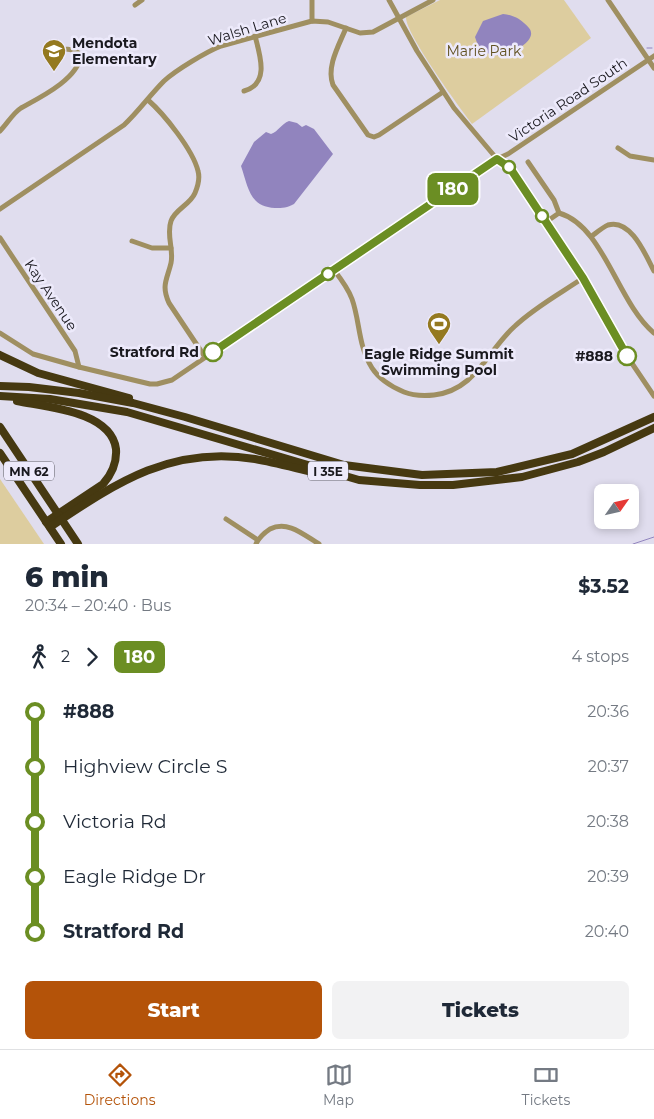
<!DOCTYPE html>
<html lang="en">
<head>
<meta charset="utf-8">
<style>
	body { margin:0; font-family:Montserrat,sans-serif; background:#f2f2f3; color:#1f2937; height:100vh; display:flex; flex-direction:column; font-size:19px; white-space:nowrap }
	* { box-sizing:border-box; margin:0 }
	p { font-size:16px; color:#747a83 }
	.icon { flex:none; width:28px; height:28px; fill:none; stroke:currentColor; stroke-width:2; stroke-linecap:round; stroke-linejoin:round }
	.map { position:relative; height:544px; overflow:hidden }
	.side { display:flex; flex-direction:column; background:#fff; flex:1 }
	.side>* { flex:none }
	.badge { padding:0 10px; border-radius:8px; font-size:18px; line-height:32px }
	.needle { width:32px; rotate:56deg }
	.controls { position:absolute; left:594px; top:484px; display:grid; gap:10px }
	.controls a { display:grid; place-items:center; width:45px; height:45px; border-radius:8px; background:#fff; box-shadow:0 2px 8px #0003; font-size:25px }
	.map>.badge { position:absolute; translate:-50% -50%; box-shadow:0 0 0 2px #fff }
	.legs { display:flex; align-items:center; gap:8px; height:55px; padding:0 25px; font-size:16px }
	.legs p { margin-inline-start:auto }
	.head { display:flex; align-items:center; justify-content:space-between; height:85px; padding:0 25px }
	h1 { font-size:28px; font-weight:800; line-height:38px }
	.primary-button { display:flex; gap:10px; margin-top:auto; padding:10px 25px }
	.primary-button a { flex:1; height:58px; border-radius:8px; background:#b45309; color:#fff; font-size:20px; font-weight:800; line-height:58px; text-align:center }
	.primary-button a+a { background:#f2f2f3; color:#1f2937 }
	ul { padding:0 25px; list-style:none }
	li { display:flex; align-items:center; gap:18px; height:55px; font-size:19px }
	li i { display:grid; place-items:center; width:8px; height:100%; margin:0 6px; background:currentColor }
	li i::after { content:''; width:12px; height:12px; margin:-6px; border:4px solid; border-radius:50%; background:#fff }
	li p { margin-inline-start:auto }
	li:first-child i { background:linear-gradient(#0000 50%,currentColor 0) }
	li:last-child i { background:linear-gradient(currentColor 50%,#0000 0) }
	.dock { display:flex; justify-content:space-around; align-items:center; height:70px; border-top:1px solid #e0e1e3; background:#fff; font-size:14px; color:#747a83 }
	.dock a { display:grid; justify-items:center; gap:2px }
	.dock .on { color:#b45309 }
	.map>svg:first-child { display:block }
</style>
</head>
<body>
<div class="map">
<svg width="654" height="544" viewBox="0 0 654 544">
	<rect width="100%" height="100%" fill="#e0ddee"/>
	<g fill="#ddcd9f">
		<path d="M440,0H564L591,38L472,124C459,107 405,33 406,17Z"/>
		<polygon points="0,479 44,544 0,544"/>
	</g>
	<g fill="#9184be">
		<path d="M503,14C512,15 517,17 524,23C527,26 532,29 531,35C530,40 525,44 521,47C506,59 481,60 475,37L483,21Z"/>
		<path d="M289,121L297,123L302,127L306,125L314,129L333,154L294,204C287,208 283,208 275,208C249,207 248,186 241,166L254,142L266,132L271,134C279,131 281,124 289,121Z"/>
	</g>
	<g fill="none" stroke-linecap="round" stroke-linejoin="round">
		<g stroke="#9184be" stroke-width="1">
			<polyline points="647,48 652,48"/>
			<polyline points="633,544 654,537"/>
		</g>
		<g stroke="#9f8f61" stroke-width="5">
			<polyline points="389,0 417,51 454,108 497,159 510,168 546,222 583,278 627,356 654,396"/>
			<polyline points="608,0 654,68"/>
			<polyline points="135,5 142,0"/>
			<polyline points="312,21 312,0"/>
			<path d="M346,28C339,45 326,67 333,85L368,135L374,137L379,135L443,92"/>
			<path d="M244,91C270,84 260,55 255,36"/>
			<path d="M148,100C164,114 193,150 198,171C200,178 198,186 195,193C190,205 175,209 171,221C166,235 174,249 171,263C167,280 161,285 169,303L205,357"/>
			<path d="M0,131C7,124 13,113 21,108C41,97 78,79 81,55C72,47 63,49 51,51"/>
			<polyline points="618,148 630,156 654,160"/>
			<path d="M528,162L554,200L559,213C604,226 617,302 654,333"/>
			<path d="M0,209L124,125C138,112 150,95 164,81C176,70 206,52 221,46L312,21L328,22L360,33L373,32L433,0"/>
			<polyline points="546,222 559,213"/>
			<path d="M592,236C596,233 603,227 608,225C631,218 646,256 654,271"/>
			<polyline points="0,238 75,351 79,367"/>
			<polyline points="132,241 152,248 171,248"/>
			<path d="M334,270C341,279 348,288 352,299C360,321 358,346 372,368C379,379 392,387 404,392C414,396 424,396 434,395C476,390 487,351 515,326C535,307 561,293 583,278"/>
			<polyline points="0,333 33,354 79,367 150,384 157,384 172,380 497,159 508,154 654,56"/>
			<polyline points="226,519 258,540"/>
			<path d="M256,544C259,537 264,533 270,529C288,520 304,535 319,544"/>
		</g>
		<g stroke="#463911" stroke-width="8">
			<polyline points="0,355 38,373 129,398"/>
			<polyline points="0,386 29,387 79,393 133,403 185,417 344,465 422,475 497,472 572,454 654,417"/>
			<polyline points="0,396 50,399 127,412 359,480 420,485 453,485 522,477 578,462 604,452 654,428"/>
			<path d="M17,401C46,407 111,411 116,449C117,463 112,474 103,484L46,522"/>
			<polyline points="0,427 78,544"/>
			<polyline points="0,453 61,544"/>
			<path d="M50,527C116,483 171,445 255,459C278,463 302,470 326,475"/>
		</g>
	</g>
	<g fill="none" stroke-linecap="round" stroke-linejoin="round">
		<g stroke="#fff" stroke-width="11">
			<polyline id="line-1" points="213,352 497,159 510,168 583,278 627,356"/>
		</g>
		<use href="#line-1" stroke="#6b8e23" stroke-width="8"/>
	</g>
	<defs>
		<g id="school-pin" transform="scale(1.25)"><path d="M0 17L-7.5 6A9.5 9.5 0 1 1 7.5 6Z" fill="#947920" stroke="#edeafb"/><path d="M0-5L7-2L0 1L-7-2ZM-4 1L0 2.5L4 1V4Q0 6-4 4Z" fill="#fff"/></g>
		<g id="stadium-pin" transform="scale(1.25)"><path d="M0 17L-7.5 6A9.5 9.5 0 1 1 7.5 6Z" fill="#947920" stroke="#edeafb"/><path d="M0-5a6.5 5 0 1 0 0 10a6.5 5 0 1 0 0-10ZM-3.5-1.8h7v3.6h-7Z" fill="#fff"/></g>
	</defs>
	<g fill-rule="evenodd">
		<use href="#school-pin" x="54" y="51"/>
		<use href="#stadium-pin" x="439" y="324"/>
	</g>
	<g fill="#fff" stroke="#6b8e23" stroke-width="2.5">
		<circle cx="509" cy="167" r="6"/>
		<circle cx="542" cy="216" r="6"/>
		<circle cx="328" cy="274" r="6"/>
		<circle cx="213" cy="352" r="9"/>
		<circle cx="627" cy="356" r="9"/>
	</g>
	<g text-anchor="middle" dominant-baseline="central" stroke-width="5" stroke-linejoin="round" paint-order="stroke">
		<g fill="#edeafb" stroke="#595861" stroke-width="1">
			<rect x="4" y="461.5" width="50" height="19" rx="4"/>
			<rect x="308" y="461.5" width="40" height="19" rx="4"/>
		</g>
		<g font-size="12" font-weight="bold" fill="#1a191f">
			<text x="29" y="471">MN 62</text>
			<text x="328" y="471">I 35E</text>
		</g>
		<g font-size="14" fill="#1a191f" stroke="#edeafb">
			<text transform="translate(247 29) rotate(-17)">Walsh Lane</text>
			<text transform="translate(568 100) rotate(-34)">Victoria Road South</text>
			<text transform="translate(51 295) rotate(56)">Kay Avenue</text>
		</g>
		<g font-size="14" font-weight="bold" fill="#1a191f" stroke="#edeafb" text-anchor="start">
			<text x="72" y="43">Mendota<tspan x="72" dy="16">Elementary</tspan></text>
			<text x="439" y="354" text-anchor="middle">Eagle Ridge Summit<tspan x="439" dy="16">Swimming Pool</tspan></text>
		</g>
		<g font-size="14" fill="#615120" stroke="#edeafb">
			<text x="484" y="51">Marie Park</text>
		</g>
		<g font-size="14" font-weight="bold" fill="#1a191f" stroke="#edeafb" text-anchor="end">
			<text x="199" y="352">Stratford Rd</text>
			<text x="613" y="356">#888</text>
		</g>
	</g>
</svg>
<div class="controls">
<a><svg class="needle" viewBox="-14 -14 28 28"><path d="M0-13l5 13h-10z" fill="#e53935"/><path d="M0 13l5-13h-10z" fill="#747a83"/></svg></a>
</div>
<b class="badge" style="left:453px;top:189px;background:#6b8e23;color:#fff">180</b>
</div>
<section class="side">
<div class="head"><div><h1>6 min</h1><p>20:34 – 20:40 · Bus</p></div><b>$3.52</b></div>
<div class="legs"><svg class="icon" aria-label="walk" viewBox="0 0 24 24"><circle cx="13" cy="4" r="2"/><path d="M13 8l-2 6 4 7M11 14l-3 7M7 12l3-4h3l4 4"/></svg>2<svg class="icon" aria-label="forward" viewBox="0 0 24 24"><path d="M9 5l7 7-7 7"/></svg><b class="badge" style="background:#6b8e23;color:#fff">180</b><p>4 stops</p></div>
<ul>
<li><i style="color:#6b8e23"></i><b>#888</b><p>20:36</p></li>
<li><i style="color:#6b8e23"></i><span>Highview Circle S</span><p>20:37</p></li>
<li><i style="color:#6b8e23"></i><span>Victoria Rd</span><p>20:38</p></li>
<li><i style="color:#6b8e23"></i><span>Eagle Ridge Dr</span><p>20:39</p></li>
<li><i style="color:#6b8e23"></i><b>Stratford Rd</b><p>20:40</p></li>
</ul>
<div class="primary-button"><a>Start</a><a>Tickets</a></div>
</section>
<nav class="dock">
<a class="on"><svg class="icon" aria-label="directions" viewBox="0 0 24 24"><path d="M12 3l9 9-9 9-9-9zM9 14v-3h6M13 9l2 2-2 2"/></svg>Directions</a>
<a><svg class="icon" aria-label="map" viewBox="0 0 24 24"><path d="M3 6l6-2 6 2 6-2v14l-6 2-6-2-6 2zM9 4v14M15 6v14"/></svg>Map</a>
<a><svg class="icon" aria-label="tickets" viewBox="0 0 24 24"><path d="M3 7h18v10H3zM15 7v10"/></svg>Tickets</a>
</nav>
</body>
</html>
